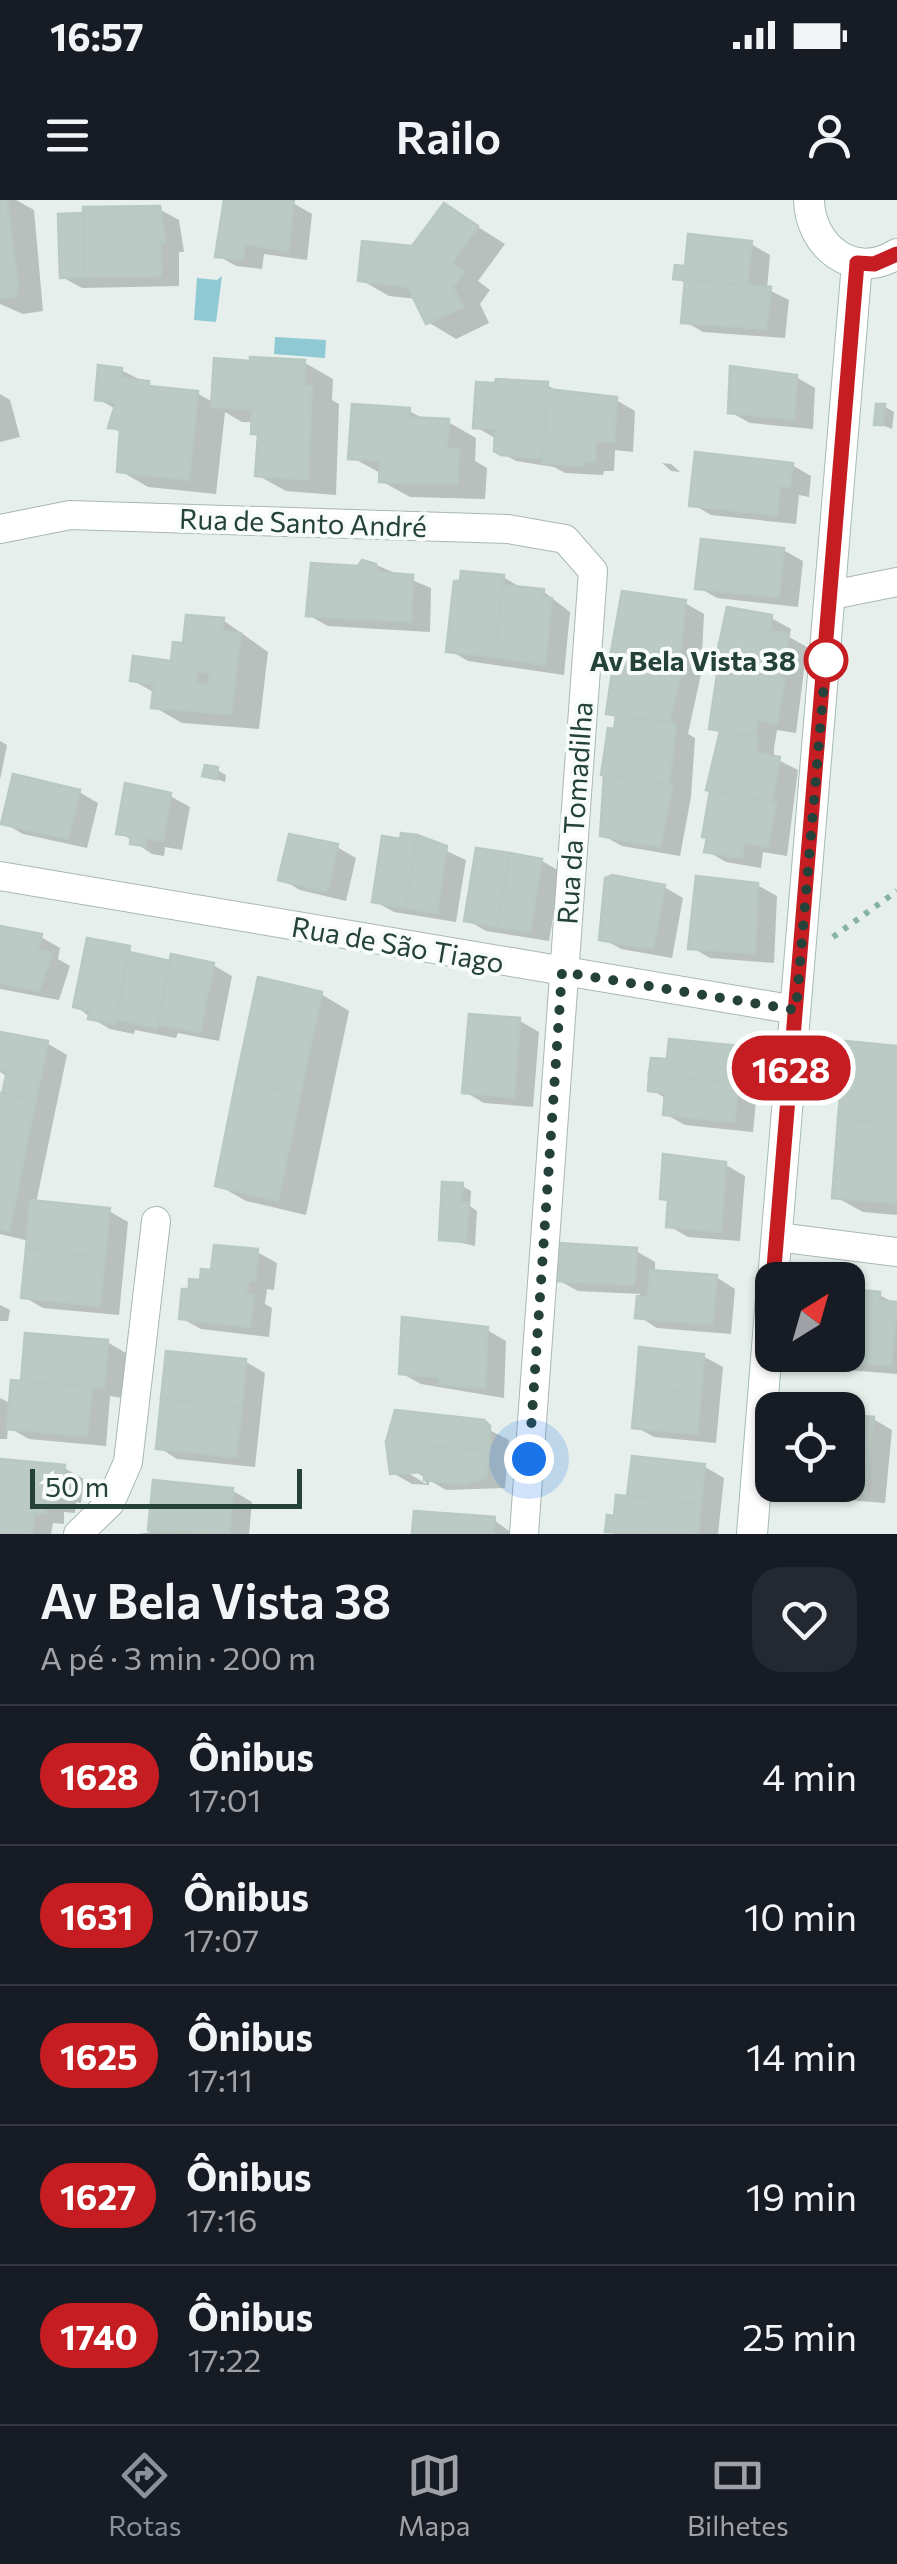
<!DOCTYPE html>
<html lang="pt">
<head>
<meta charset="utf-8">
<style>
	body { margin:0; font-family:Commissioner,sans-serif; background:#242831; color:#f1f3f6; height:100vh; display:flex; flex-direction:column; font-size:38px; white-space:nowrap }
	* { box-sizing:border-box; margin:0 }
	p { font-size:32px; color:#9ea1a6 }
	.icon { flex:none; width:55px; height:55px; fill:none; stroke:currentColor; stroke-width:2; stroke-linecap:round; stroke-linejoin:round }
	.map { position:relative; height:1334px; overflow:hidden }
	.panel { display:flex; flex-direction:column; background:#171b24; flex:1 }
	.panel>* { flex:none }
	.badge { padding:0 20px; border-radius:32px; font-size:35px; line-height:65px }
	.needle { width:65px; rotate:37deg }
	.fabs { position:absolute; left:755px; top:1062px; display:grid; gap:20px }
	.fabs a { display:grid; place-items:center; width:110px; height:110px; border-radius:20px; background:#171b24; box-shadow:0 2px 8px #0004; font-size:50px }
	.scale { position:absolute; left:30px; bottom:25px; width:272px; box-sizing:border-box; padding-left:10px; border:5px solid #24423a; border-top:0; font-size:28px; line-height:35px; white-space:nowrap; color:#24423a; -webkit-text-stroke:8px #f7fbf9; paint-order:stroke }
	.you { position:absolute; width:50px; height:50px; margin:-25px; border:8px solid #fff; border-radius:50%; background:#1a73e8; box-shadow:0 0 0 15px #1a73e833 }
	.map>.badge { position:absolute; translate:-50% -50%; box-shadow:0 0 0 5px #fff }
	.round { display:grid; place-items:center; flex:none; width:105px; height:105px; border-radius:30px; background:#242831 }
	.headline { display:flex; align-items:center; justify-content:space-between; height:170px; padding:0 40px }
	h1 { font-size:48px; font-weight:600; line-height:75px }
	ul { padding:0; list-style:none }
	li { display:flex; align-items:center; gap:30px; height:140px; padding:0 40px; border-top:2px solid #363941 }
	li div { flex:1 }
	li b { display:block; font-size:38px }
	li em { font-style:normal }
	li .badge { min-width:110px; font-weight:700; text-align:center }
	.status { display:flex; justify-content:space-between; align-items:center; height:70px; padding:0 50px; background:#171b24; direction:ltr }
	.status svg { height:28px; fill:currentColor }
	header { display:flex; justify-content:space-between; align-items:center; height:130px; padding:0 40px; background:#171b24; font-size:45px; font-weight:600 }
	.tab-bar { display:flex; justify-content:space-around; align-items:center; height:140px; border-top:2px solid #363941; background:#171b24; font-size:28px; color:#9ea1a6 }
	.tab-bar a { display:grid; justify-items:center; gap:5px }
	.tab-bar .on { color:#8c9099 }
	.map>svg:first-child { display:block }
</style>
</head>
<body>
<div class="status"><b>16:57</b><svg viewBox="0 0 49 12"><path d="M0 12V9h3v3zM5 12V6h3v6zM10 12V3h3v9zM15 12V0h3v12zM26 1h20v11H26zM47 4h2v5h-2z"/></svg></div>
<header><svg class="icon" aria-label="menu" viewBox="0 0 24 24"><path d="M4 6h16M4 12h16M4 18h16"/></svg>Railo<svg class="icon" aria-label="person" viewBox="0 0 24 24"><circle cx="12" cy="8" r="4"/><path d="M4 21q1-7 8-7t8 7"/></svg></header>
<div class="map">
<svg width="897" height="1334" viewBox="0 0 897 1334">
	<rect width="100%" height="100%" fill="#e6efeb"/>
	<g fill="#8ec9d4">
		<polygon points="222,76 216,122 194,120 197,78 217,80"/>
		<polygon points="275,137 326,140 325,158 274,154"/>
	</g>
	<g fill="#0003" fill-rule="evenodd">
		<polygon points="0,0 16,0 34,10 43,111 23,114 0,104"/>
		<polygon points="226,0 293,3 312,14 307,60 264,54 262,69 236,66 217,55"/>
		<polygon points="445,6 505,44 478,81 490,90 480,104 489,123 456,139 428,122 417,99 389,96 361,80 413,49"/>
		<polygon points="159,9 179,20 184,52 179,52 179,86 82,88 62,77 61,16"/>
		<polygon points="751,44 770,55 767,89 789,100 785,138 703,132 684,121 687,84 676,78"/>
		<polygon points="305,163 333,179 332,200 339,204 336,295 286,291 257,275 260,236 253,232 254,222 242,222 225,212 216,294 148,287 119,270 122,233 111,227 116,209 98,199 121,170 160,190 197,193 214,203"/>
		<polygon points="796,177 815,188 813,229 750,223 730,212"/>
		<polygon points="547,185 561,193 616,200 635,211 633,252 615,250 614,271 604,271 603,275 565,273 554,267 516,261 496,250 495,238 476,227"/>
		<polygon points="0,194 10,200 20,237 0,242"/>
		<polygon points="885,207 894,212 892,229 877,223"/>
		<polygon points="409,211 426,220 448,222 476,238 475,261 487,268 485,299 410,297 381,281 382,274 351,257"/>
		<polygon points="662,263 671,264 680,272 671,271"/>
		<polygon points="792,265 811,276 809,297 799,295 796,324 711,315 692,304"/>
		<polygon points="783,350 803,361 798,407 717,398 698,387"/>
		<polygon points="369,362 431,388 430,432 328,426 308,415"/>
		<polygon points="503,377 522,388 544,392 570,412 564,475 468,461 449,450"/>
		<polygon points="685,403 704,414 701,474 688,534 695,538 691,597 680,656 622,646 602,635 603,575 618,518 608,513"/>
		<polygon points="771,418 791,429 789,437 807,447 796,533 777,530 774,548 774,558 798,570 787,656 763,652 761,668 726,662 707,651 710,638 705,635 712,591 709,589 722,534 712,528 725,424"/>
		<polygon points="223,420 268,452 259,529 182,523 154,507 155,493 132,480 173,463 186,446"/>
		<polygon points="0,541 7,545 0,580"/>
		<polygon points="217,570 226,575 225,582 205,575"/>
		<polygon points="79,592 98,603 87,648 23,634 4,623"/>
		<polygon points="170,596 190,607 182,650 165,647 164,656 152,654 119,632"/>
		<polygon points="416,637 466,660 456,722 394,712 374,701 384,638"/>
		<polygon points="337,647 356,658 346,701 300,690 281,679"/>
		<polygon points="542,661 561,672 549,741 486,731 467,720"/>
		<polygon points="757,685 777,696 774,763 710,758 691,747"/>
		<polygon points="664,687 683,698 672,758 621,749 602,738"/>
		<polygon points="0,729 41,737 60,748 58,759 70,766 59,800 0,789"/>
		<polygon points="89,741 172,764 213,765 232,776 219,841 178,833 176,838 135,830 134,834 110,829 91,818 76,806"/>
		<polygon points="321,794 349,811 306,1015 246,1001 218,985"/>
		<polygon points="520,821 539,832 533,907 484,903 465,892"/>
		<polygon points="0,834 47,843 67,855 36,1003 109,1011 128,1022 119,1115 43,1108 24,1097 29,1041 0,1034 0,915 8,877 0,872"/>
		<polygon points="897,848 897,1015 863,1012 834,996"/>
		<polygon points="741,849 760,860 753,932 685,925 665,914 667,899 650,889 670,862"/>
		<polygon points="726,965 745,976 740,1041 688,1037 669,1026 671,1002 662,997"/>
		<polygon points="462,986 471,991 470,1006 477,1011 475,1046 441,1038"/>
		<polygon points="636,1051 655,1062 655,1073 716,1077 735,1089 731,1134 657,1128 638,1116 640,1094 578,1091 558,1080"/>
		<polygon points="257,1052 277,1063 274,1090 267,1089 265,1104 272,1108 269,1137 201,1129 181,1118 191,1092 213,1073"/>
		<polygon points="848,1092 879,1095 897,1104 897,1174 847,1170 828,1159 829,1155 848,1155"/>
		<polygon points="0,1105 10,1110 8,1121 0,1121"/>
		<polygon points="405,1120 487,1130 506,1141 504,1198 421,1184 401,1173"/>
		<polygon points="107,1142 126,1153 122,1198 110,1196 106,1246 29,1239 8,1227 7,1239 0,1239 0,1198 12,1204 23,1183"/>
		<polygon points="703,1156 723,1167 716,1243 654,1237 634,1226"/>
		<polygon points="246,1162 265,1173 255,1267 177,1259 158,1247"/>
		<path d="M397,1213L468,1219L509,1240L505,1288L446,1290L429,1280V1285L412,1284L393,1273L390,1232H395ZM402,1264L426,1278V1284L400,1268Z"/>
		<polygon points="848,1217 873,1219 892,1230 885,1303 823,1298 804,1287 848,1285"/>
		<polygon points="634,1259 705,1267 724,1278 718,1334 615,1334 608,1330 630,1298"/>
		<polygon points="0,1262 64,1268 84,1279 81,1303 76,1302 75,1313 64,1312 64,1324 53,1323 51,1334 0,1334"/>
		<polygon points="155,1283 233,1291 252,1302 249,1334 138,1334 150,1332"/>
		<polygon points="494,1320 513,1334 415,1334"/>
	</g>
	<g fill="#bbcac4" stroke="#b8c9c2" stroke-width="2.5" fill-rule="evenodd">
		<polygon points="0,0 7,0 18,88 15,96 0,98"/>
		<polygon points="224,0 294,0 288,51 245,44 243,59 215,57"/>
		<polygon points="444,3 478,26 452,63 464,72 453,87 463,107 426,124 408,87 358,81 362,41 412,46"/>
		<polygon points="160,6 165,42 160,42 161,76 85,77 83,7"/>
		<polygon points="83,13 85,77 60,78 58,14"/>
		<polygon points="688,34 752,41 747,85 673,79 675,65 685,66"/>
		<polygon points="685,80 771,87 766,129 681,123"/>
		<polygon points="250,157 305,160 304,186 312,186 308,280 255,276 258,234 251,234 252,209 211,207 214,158 250,161"/>
		<polygon points="98,165 122,168 121,178 149,181 149,186 198,191 189,280 117,272 120,229 108,228 116,202 95,200"/>
		<polygon points="730,166 797,175 794,219 728,213"/>
		<polygon points="496,179 548,182 543,258 501,255 494,251 495,229 473,228 476,182 495,183"/>
		<polygon points="547,189 617,197 614,242 596,241 595,262 585,261 584,266 543,263"/>
		<polygon points="352,204 410,208 409,217 449,219 447,248 459,249 457,284 379,282 380,261 348,259"/>
		<polygon points="876,204 885,204 883,225 874,225"/>
		<polygon points="695,252 793,263 790,287 780,286 777,315 689,306"/>
		<polygon points="701,339 784,348 779,397 695,389"/>
		<polygon points="362,360 376,364 378,372 413,375 411,422 306,416 311,363 358,366"/>
		<polygon points="461,371 504,375 495,457 446,452 454,381 460,381"/>
		<polygon points="502,385 544,389 543,398 552,398 545,465 495,457"/>
		<polygon points="622,391 686,400 679,461 611,452"/>
		<polygon points="727,407 772,415 770,431 789,434 781,478 714,467"/>
		<path d="M186,415L224,418L222,431L241,433L231,514L151,508L154,484L130,481L133,456L171,461L173,442L183,443ZM197,471L210,472L208,485L196,484Z"/>
		<polygon points="615,452 683,462 669,523 606,514"/>
		<polygon points="718,468 785,479 777,523 758,520 755,536 709,529"/>
		<polygon points="616,516 676,524 669,585 601,575 608,528 614,529"/>
		<polygon points="720,531 758,537 756,553 780,557 772,602 706,590"/>
		<polygon points="205,565 218,567 216,579 202,576"/>
		<polygon points="13,574 80,590 68,639 1,624"/>
		<polygon points="604,575 672,585 660,647 600,636"/>
		<polygon points="125,583 171,593 163,641 146,638 145,646 130,644 131,636 116,634"/>
		<polygon points="710,591 776,602 768,647 744,642 742,658 704,652 707,638 702,637"/>
		<polygon points="401,633 417,635 406,708 372,702 382,636 400,639"/>
		<polygon points="289,634 338,644 327,692 278,680"/>
		<polygon points="417,635 447,646 437,713 406,708"/>
		<polygon points="476,648 510,653 497,727 464,721"/>
		<polygon points="510,653 542,659 530,732 497,727"/>
		<polygon points="612,675 665,685 653,749 599,740 605,678"/>
		<polygon points="696,676 758,683 755,753 688,749"/>
		<polygon points="0,726 42,734 38,750 52,753 39,791 0,783"/>
		<polygon points="87,738 130,746 115,824 88,819 90,811 73,807"/>
		<polygon points="129,752 170,761 157,828 116,820"/>
		<polygon points="171,754 214,763 200,832 158,824"/>
		<polygon points="258,777 322,792 300,895 236,881"/>
		<polygon points="469,814 520,818 514,897 462,893"/>
		<polygon points="0,832 48,841 36,900 2,894 7,871 0,870"/>
		<polygon points="669,839 742,846 738,884 649,874 651,858 667,859"/>
		<polygon points="845,841 897,846 897,925 838,919"/>
		<polygon points="649,874 738,884 734,922 663,915 665,893 648,891"/>
		<polygon points="236,881 300,895 278,1001 215,986"/>
		<polygon points="0,893 36,900 26,949 0,944"/>
		<polygon points="838,919 897,925 897,1003 832,998"/>
		<polygon points="0,944 26,949 17,994 0,991"/>
		<polygon points="663,954 726,962 721,1032 666,1027 668,1000 660,999"/>
		<polygon points="442,982 463,983 461,1002 469,1003 466,1042 439,1040"/>
		<polygon points="0,991 17,994 9,1031 0,1029"/>
		<polygon points="30,1000 110,1008 105,1057 26,1049"/>
		<polygon points="558,1043 637,1048 634,1085 556,1081"/>
		<polygon points="214,1045 258,1049 255,1080 248,1080 247,1094 254,1095 250,1127 179,1119 182,1089 189,1089 189,1079 200,1080 201,1069 211,1070"/>
		<polygon points="26,1049 105,1057 100,1106 21,1098"/>
		<polygon points="650,1070 717,1075 712,1124 635,1118 637,1096 648,1097"/>
		<polygon points="848,1089 880,1092 880,1101 897,1102 891,1166 826,1160 826,1155 848,1155"/>
		<polygon points="402,1117 488,1127 485,1188 439,1184 440,1177 399,1174"/>
		<polygon points="25,1133 108,1140 104,1188 21,1181"/>
		<polygon points="639,1147 704,1154 701,1193 636,1187"/>
		<polygon points="166,1151 246,1159 242,1207 161,1199"/>
		<polygon points="11,1180 92,1187 87,1236 7,1229"/>
		<polygon points="636,1187 701,1193 697,1234 632,1228"/>
		<polygon points="161,1199 242,1207 236,1257 156,1249"/>
		<polygon points="395,1210 484,1220 490,1226 489,1251 386,1242"/>
		<polygon points="848,1215 874,1217 869,1257 848,1254"/>
		<polygon points="386,1242 489,1251 486,1277 464,1284 424,1280 424,1272 390,1274"/>
		<polygon points="848,1254 869,1257 866,1294 801,1288 848,1285"/>
		<polygon points="632,1256 705,1264 701,1304 627,1296"/>
		<polygon points="0,1259 65,1265 62,1293 57,1293 56,1304 45,1303 45,1314 34,1313 32,1334 0,1333"/>
		<polygon points="153,1280 233,1288 229,1334 148,1330"/>
		<polygon points="616,1295 701,1304 698,1334 605,1332 607,1315 614,1316"/>
		<polygon points="414,1311 495,1317 493,1334 412,1334"/>
	</g>
	<g fill="none" stroke-linecap="round" stroke-linejoin="round">
		<g stroke="#a8b8b2" stroke-width="30">
			<g id="street">
				<polyline points="0,329 70,315 508,329 565,339 593,371 524,1334"/>
				<polyline points="832,395 897,382"/>
				<polyline points="0,676 796,810"/>
				<polyline points="777,1037 897,1052"/>
				<polyline points="78,1334 110,1303 128,1262 156,1021"/>
			</g>
		</g>
		<g stroke="#a4bbb3" stroke-width="32">
			<g id="secondary">
				<path d="M809,0C810,46 853,81 897,54"/>
				<polyline points="773,1080 857,63"/>
				<polyline points="752,1334 772,1085"/>
			</g>
		</g>
		<polyline stroke="#86b3a5" stroke-width="6" stroke-dasharray="5 8" stroke-linecap="butt" points="833,737 897,691"/>
		<use href="#street" stroke="#fff" stroke-width="28"/>
		<use href="#secondary" stroke="#fff" stroke-width="30"/>
	</g>
	<g fill="none" stroke-linecap="round" stroke-linejoin="round">
		<g stroke="#fff" stroke-width="22">
			<polyline id="line" points="773,1080 857,63 874,64 897,54"/>
		</g>
		<use href="#line" stroke="#c61d23" stroke-width="15"/>
		<polyline stroke="#24423a" stroke-width="10" stroke-dasharray="0 18" points="529,1259 562,772 796,810 826,460"/>
	</g>
	<circle fill="#fff" stroke="#c61d23" stroke-width="5" cx="826" cy="460" r="20"/>
	<g text-anchor="middle" dominant-baseline="central" stroke-width="8" stroke-linejoin="round" paint-order="stroke">
		<g font-size="28" fill="#24423a" stroke="#f7fbf9">
			<text transform="translate(303 322) rotate(2)">Rua de Santo André</text>
			<text transform="translate(574 613) rotate(-86)">Rua da Tomadilha</text>
			<text transform="translate(398 744) rotate(10)">Rua de São Tiago</text>
		</g>
		<g font-size="28" font-weight="bold" fill="#24423a" stroke="#f7fbf9" text-anchor="end">
			<text x="796" y="460">Av Bela Vista 38</text>
		</g>
	</g>
</svg>
<div class="fabs">
<a><svg class="needle" viewBox="-14 -14 28 28"><path d="M0-13l5 13h-10z" fill="#e53935"/><path d="M0 13l5-13h-10z" fill="#9ea1a6"/></svg></a>
<a><svg class="icon" aria-label="locate" viewBox="0 0 24 24"><circle cx="12" cy="12" r="6"/><path d="M12 2v4M12 18v4M2 12h4M18 12h4"/></svg></a>
</div>
<div class="scale">50 m</div>
<div class="you" style="left:529px;top:1259px"></div>
<b class="badge" style="left:791px;top:868px;background:#c61d23;color:#fff">1628</b>
</div>
<section class="panel">
<div class="headline"><div><h1>Av Bela Vista 38</h1><p>A pé · 3 min · 200 m</p></div><a class="round"><svg class="icon" aria-label="heart" viewBox="0 0 24 24"><path d="M12 20l-8-8c-3-5 5-10 8-4 3-6 11-1 8 4z"/></svg></a></div>
<ul>
<li><span class="badge" style="background:#c61d23;color:#fff">1628</span><div><b>Ônibus</b><p>17:01</p></div><em>4 min</em></li>
<li><span class="badge" style="background:#c61d23;color:#fff">1631</span><div><b>Ônibus</b><p>17:07</p></div><em>10 min</em></li>
<li><span class="badge" style="background:#c61d23;color:#fff">1625</span><div><b>Ônibus</b><p>17:11</p></div><em>14 min</em></li>
<li><span class="badge" style="background:#c61d23;color:#fff">1627</span><div><b>Ônibus</b><p>17:16</p></div><em>19 min</em></li>
<li><span class="badge" style="background:#c61d23;color:#fff">1740</span><div><b>Ônibus</b><p>17:22</p></div><em>25 min</em></li>
</ul>
</section>
<nav class="tab-bar">
<a class="on"><svg class="icon" aria-label="directions" viewBox="0 0 24 24"><path d="M12 3l9 9-9 9-9-9zM9 14v-3h6M13 9l2 2-2 2"/></svg>Rotas</a>
<a><svg class="icon" aria-label="map" viewBox="0 0 24 24"><path d="M3 6l6-2 6 2 6-2v14l-6 2-6-2-6 2zM9 4v14M15 6v14"/></svg>Mapa</a>
<a><svg class="icon" aria-label="tickets" viewBox="0 0 24 24"><path d="M3 7h18v10H3zM15 7v10"/></svg>Bilhetes</a>
</nav>
</body>
</html>
